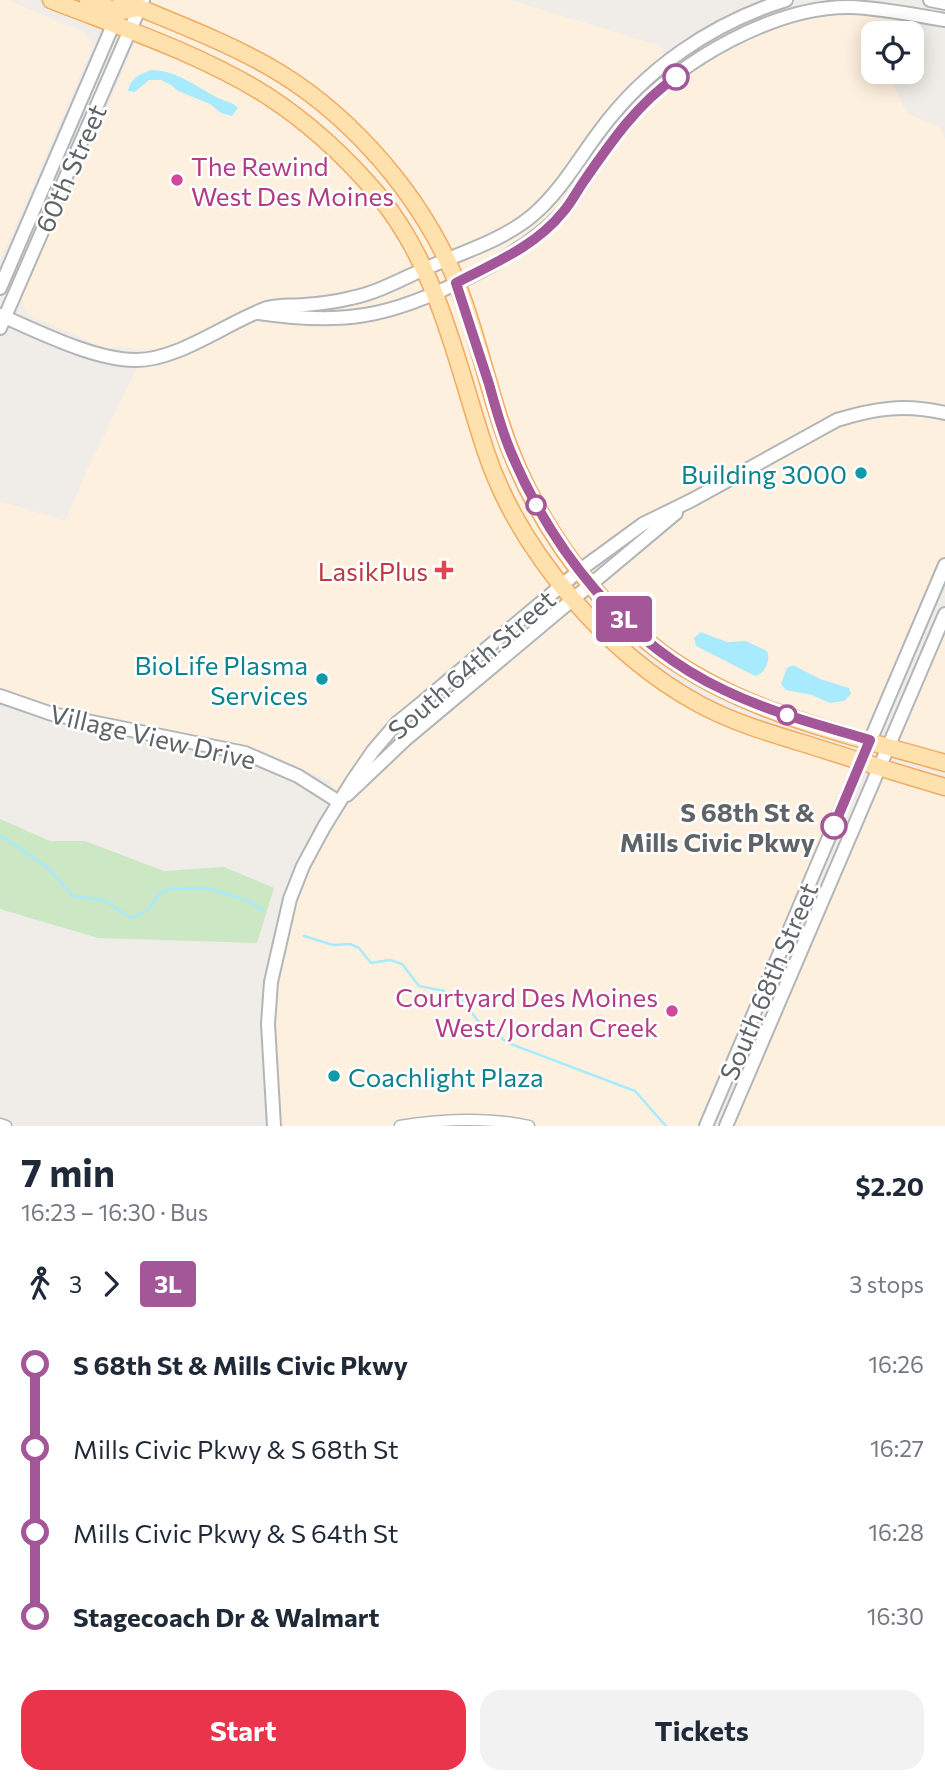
<!DOCTYPE html>
<html lang="en">
<head>
<meta charset="utf-8">
<style>
	body { margin:0; font-family:Commissioner,sans-serif; background:#f2f2f3; color:#1f2937; height:100vh; display:flex; flex-direction:column; font-size:26px; white-space:nowrap }
	* { box-sizing:border-box; margin:0 }
	p { font-size:23px; color:#747a83 }
	.icon { flex:none; width:38px; height:38px; fill:none; stroke:currentColor; stroke-width:2; stroke-linecap:round; stroke-linejoin:round }
	.map { position:relative; height:1126px; overflow:hidden }
	.details { display:flex; flex-direction:column; background:#fff; flex:1 }
	.details>* { flex:none }
	.badge { padding:0 14px; border-radius:5px; font-size:24px; line-height:46px }
	.tools { position:absolute; left:861px; top:21px; display:grid; gap:14px }
	.tools a { display:grid; place-items:center; width:63px; height:63px; border-radius:14px; background:#fff; box-shadow:0 4px 18px #0003; font-size:35px }
	.map>.badge { position:absolute; translate:-50% -50%; box-shadow:0 0 0 4px #fff }
	.legs { display:flex; align-items:center; gap:10px; height:77px; padding:0 21px; font-size:23px }
	.legs p { margin-inline-start:auto }
	.overview { display:flex; align-items:center; justify-content:space-between; height:119px; padding:0 21px }
	h1 { font-size:38px; font-weight:700; line-height:52px }
	.cta { display:flex; gap:14px; margin-top:auto; padding:14px 21px }
	.cta a { flex:1; height:80px; border-radius:21px; background:#e9344b; color:#fff; font-size:28px; font-weight:700; line-height:80px; text-align:center }
	.cta a+a { background:#f2f2f3; color:#1f2937 }
	ul { padding:0 21px; list-style:none }
	li { display:flex; align-items:center; gap:24px; height:84px; font-size:26px }
	li i { display:grid; place-items:center; width:10px; height:100%; margin:0 9px; background:currentColor }
	li i::after { content:''; width:18px; height:18px; margin:-9px; border:5px solid; border-radius:50%; background:#fff }
	li p { margin-inline-start:auto }
	li:first-child i { background:linear-gradient(#0000 50%,currentColor 0) }
	li:last-child i { background:linear-gradient(currentColor 50%,#0000 0) }
	.map>svg:first-child { display:block }
</style>
</head>
<body>
<div class="map">
<svg width="945" height="1126" viewBox="0 0 945 1126">
	<rect width="100%" height="100%" fill="#f0ece7"/>
	<g fill="#fef0de">
		<polygon points="0,0 8,0 86,33 93,46 0,262"/>
		<polygon points="151,0 510,0 661,46 667,62 642,82 653,93 732,40 825,9 921,16 912,38 912,33 873,33 873,72 897,72 893,82 906,113 940,127 945,140 945,565 870,740 822,726 684,667 579,570 397,723 353,780 574,598 674,688 861,762 706,1126 274,1126 268,1024 290,899 339,802 330,781 260,750 62,709 0,689 0,501 65,521 87,470 137,368 140,350 119,346 106,349 34,317 25,310 22,299 28,278 51,225 94,142"/>
		<polygon points="945,614 945,763 889,746"/>
		<polygon points="880,768 945,787 945,1126 726,1126"/>
	</g>
	<polygon fill="#cbe7c4" points="0,819 50,841 85,841 164,871 224,867 274,888 257,943 98,938 0,909"/>
	<g fill="#a8eafe">
		<path d="M151,70C176,70 197,87 218,98C225,101 233,102 238,108L232,116L221,113L210,104L178,91L171,85L161,80H149L135,92L128,91C130,78 140,74 151,70Z"/>
		<path d="M701,632L727,642L746,641L767,651C771,660 765,674 755,676L696,646L694,638Z"/>
		<polygon points="793,665 820,679 849,688 851,694 844,701 830,703 812,695 786,690 781,684 787,668"/>
	</g>
	<g fill="none" stroke-linecap="round" stroke-linejoin="round">
		<g stroke="#a8eafe" stroke-width="2.5">
			<polyline points="0,835 47,867 73,896 103,900 132,918 148,910 160,893 169,889 207,888 249,901 263,911"/>
			<polyline points="304,936 333,945 350,944 359,948 371,963 390,960 402,964 419,986 444,991 465,1003 478,1021 508,1043 635,1091 666,1126"/>
		</g>
		<g stroke="#b2b6b9" stroke-width="13">
			<g id="minor">
				<polyline points="0,1124 6,1126"/>
				<path d="M400,1126C441,1119 489,1117 529,1126"/>
			</g>
		</g>
		<g stroke="#b2b6b9" stroke-width="16">
			<g id="tertiary">
				<polyline points="930,0 945,3"/>
				<polyline points="0,288 116,18"/>
				<path d="M259,313C293,318 330,321 365,315C422,306 522,256 561,214C569,206 575,194 582,184C598,160 614,137 632,115C680,60 776,6 850,7C882,8 914,15 945,20"/>
				<path d="M0,315C37,331 94,360 135,360C177,361 226,323 267,308C278,305 292,306 304,305C320,304 335,302 351,298C380,292 403,278 429,267C464,252 505,239 533,215C560,192 578,160 599,132C645,69 712,23 786,0"/>
				<polyline points="0,328 143,0"/>
				<polyline points="0,696 52,714 245,753 298,776 339,802"/>
				<polyline points="347,795 406,739 676,513"/>
				<path d="M274,1126L268,1024L271,982L290,899L303,866L324,827L353,780L373,751L397,723L418,706L580,570L643,524L692,500L837,420C876,408 905,404 945,413"/>
				<polyline points="706,1126 945,565"/>
				<polyline points="726,1126 945,614"/>
			</g>
		</g>
		<g stroke="#f1aa5f" stroke-width="19">
			<g id="primary">
				<path d="M51,0C122,28 201,54 266,95C308,122 346,157 379,196C439,269 457,365 486,452C519,551 607,654 699,704C734,723 773,734 812,746C856,760 900,774 945,787"/>
				<polyline points="88,0 118,12 140,8"/>
				<path d="M121,0C170,21 222,40 268,66C344,109 411,184 448,262C471,313 483,368 500,421C528,510 587,597 662,653C744,713 849,735 945,763"/>
			</g>
		</g>
		<use href="#minor" stroke="#fff" stroke-width="10"/>
		<use href="#tertiary" stroke="#fff" stroke-width="12"/>
		<use href="#primary" stroke="#fee1ad" stroke-width="16"/>
	</g>
	<g fill="none" stroke-linecap="round" stroke-linejoin="round">
		<g stroke="#fff" stroke-width="16">
			<path id="line-1" d="M676,77C637,104 611,142 584,181C577,191 571,203 563,212C536,246 494,263 456,283C467,316 478,350 489,384C495,406 501,428 510,450C551,549 625,644 724,690C770,712 821,726 870,740L834,826"/>
		</g>
		<use href="#line-1" stroke="#a35798" stroke-width="10"/>
	</g>
	<g fill="#fff" stroke="#a35798" stroke-width="3.5">
		<circle cx="676" cy="77" r="12"/>
		<circle cx="536" cy="505" r="9"/>
		<circle cx="787" cy="715" r="9"/>
		<circle cx="834" cy="826" r="12"/>
	</g>
	<g fill="#d1479c" stroke="#fff" stroke-width="2.5">
		<circle cx="177" cy="180" r="7"/>
		<circle cx="672" cy="1011" r="7"/>
	</g>
	<g fill="#0f9aa8" stroke="#fff" stroke-width="2.5">
		<circle cx="861" cy="473" r="7"/>
		<circle cx="322" cy="679" r="7"/>
		<circle cx="334" cy="1076" r="7"/>
	</g>
	<path fill="#e0444e" stroke="#fff" stroke-width="2.5" d="M440.5 559.5h7v7h7v7h-7v7h-7v-7h-7v-7h7z"/>
	<g text-anchor="middle" dominant-baseline="central" stroke-width="5" stroke-linejoin="round" paint-order="stroke">
		<g font-size="26" fill="#b23c85" stroke="#fff" text-anchor="start">
			<text x="191" y="165">The Rewind<tspan x="191" dy="30">West Des Moines</tspan></text>
			<text x="658" y="996" text-anchor="end">Courtyard Des Moines<tspan x="658" dy="30">West/Jordan Creek</tspan></text>
		</g>
		<g font-size="26" fill="#5e6467" stroke="#fff">
			<text transform="translate(70 168) rotate(-66)">60th Street</text>
			<text transform="translate(471 664) rotate(-41)">South 64th Street</text>
			<text transform="translate(153 736) rotate(13)">Village View Drive</text>
			<text transform="translate(768 981) rotate(-67)">South 68th Street</text>
		</g>
		<g font-size="26" fill="#0d838f" stroke="#fff" text-anchor="end">
			<text x="847" y="473">Building 3000</text>
			<text x="308" y="664">BioLife Plasma<tspan x="308" dy="30">Services</tspan></text>
			<text x="348" y="1076" text-anchor="start">Coachlight Plaza</text>
		</g>
		<g font-size="26" fill="#be3a42" stroke="#fff" text-anchor="end">
			<text x="428" y="570">LasikPlus</text>
		</g>
		<g font-size="26" font-weight="bold" fill="#5e6467" stroke="#fff" text-anchor="end">
			<text x="815" y="811">S 68th St &amp;<tspan x="815" dy="30">Mills Civic Pkwy</tspan></text>
		</g>
	</g>
</svg>
<div class="tools">
<a><svg class="icon" aria-label="locate" viewBox="0 0 24 24"><circle cx="12" cy="12" r="6"/><path d="M12 2v4M12 18v4M2 12h4M18 12h4"/></svg></a>
</div>
<b class="badge" style="left:624px;top:619px;background:#a35798;color:#fff">3L</b>
</div>
<section class="details">
<div class="overview"><div><h1>7 min</h1><p>16:23 – 16:30 · Bus</p></div><b>$2.20</b></div>
<div class="legs"><svg class="icon" aria-label="walk" viewBox="0 0 24 24"><circle cx="13" cy="4" r="2"/><path d="M13 8l-2 6 4 7M11 14l-3 7M7 12l3-4h3l4 4"/></svg>3<svg class="icon" aria-label="forward" viewBox="0 0 24 24"><path d="M9 5l7 7-7 7"/></svg><b class="badge" style="background:#a35798;color:#fff">3L</b><p>3 stops</p></div>
<ul>
<li><i style="color:#a35798"></i><b>S 68th St &amp; Mills Civic Pkwy</b><p>16:26</p></li>
<li><i style="color:#a35798"></i><span>Mills Civic Pkwy &amp; S 68th St</span><p>16:27</p></li>
<li><i style="color:#a35798"></i><span>Mills Civic Pkwy &amp; S 64th St</span><p>16:28</p></li>
<li><i style="color:#a35798"></i><b>Stagecoach Dr &amp; Walmart</b><p>16:30</p></li>
</ul>
<div class="cta"><a>Start</a><a>Tickets</a></div>
</section>
</body>
</html>
